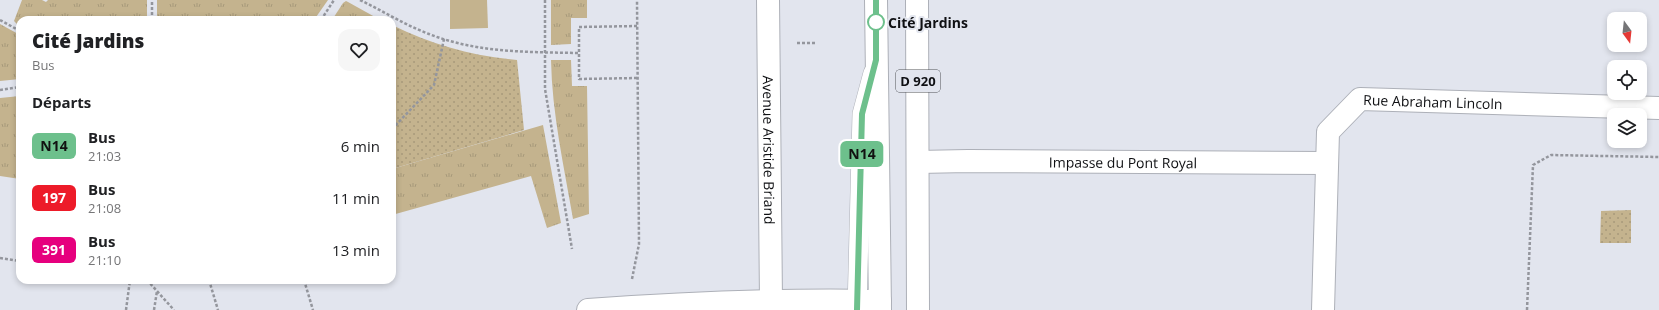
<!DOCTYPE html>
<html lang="fr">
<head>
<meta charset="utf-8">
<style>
	body { margin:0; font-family:"Open Sans",sans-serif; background:#f6f6f6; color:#202124; height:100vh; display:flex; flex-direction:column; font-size:15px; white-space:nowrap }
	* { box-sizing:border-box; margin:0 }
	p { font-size:13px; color:#757577 }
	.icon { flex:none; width:22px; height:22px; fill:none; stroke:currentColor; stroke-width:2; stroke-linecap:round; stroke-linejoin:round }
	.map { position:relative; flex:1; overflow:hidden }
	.sheet { position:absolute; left:16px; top:16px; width:380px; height:268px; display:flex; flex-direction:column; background:#fff; border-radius:12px; box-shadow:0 2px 6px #0003 }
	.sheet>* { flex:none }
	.badge { padding:0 8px; border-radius:6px; font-size:14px; line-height:26px }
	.needle { width:26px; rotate:165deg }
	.buttons { position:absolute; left:1607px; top:12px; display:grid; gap:8px }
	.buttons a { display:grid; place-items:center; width:40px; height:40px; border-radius:8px; background:#fff; box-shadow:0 2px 6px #0003; font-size:20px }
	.map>.badge { position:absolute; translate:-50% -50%; box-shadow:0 0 0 2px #fff }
	h2 { padding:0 16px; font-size:15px; line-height:36px }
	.round { display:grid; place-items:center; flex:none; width:42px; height:42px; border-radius:12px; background:#f6f6f6 }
	.head { display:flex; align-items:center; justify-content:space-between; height:68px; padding:0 16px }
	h1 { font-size:19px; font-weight:800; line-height:30px }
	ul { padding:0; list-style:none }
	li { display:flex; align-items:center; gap:12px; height:52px; padding:0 16px }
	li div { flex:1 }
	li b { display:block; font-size:15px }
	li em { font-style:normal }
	li .badge { min-width:44px; font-weight:700; text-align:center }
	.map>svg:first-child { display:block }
</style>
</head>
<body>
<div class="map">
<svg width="1659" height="310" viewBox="0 0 1659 310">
	<defs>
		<pattern id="grass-tufts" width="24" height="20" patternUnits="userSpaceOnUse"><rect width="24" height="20" fill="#c4b38e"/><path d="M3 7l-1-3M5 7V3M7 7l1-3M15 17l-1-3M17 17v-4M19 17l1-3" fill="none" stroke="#a7997a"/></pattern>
		<pattern id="park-dots" width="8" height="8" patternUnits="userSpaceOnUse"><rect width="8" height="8" fill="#c4b38e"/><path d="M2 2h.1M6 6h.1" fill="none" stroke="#a7997a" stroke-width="1.8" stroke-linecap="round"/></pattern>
	</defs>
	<rect width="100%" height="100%" fill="#e2e5ee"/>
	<g fill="url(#grass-tufts)">
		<polygon points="22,0 42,0 46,2 48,0 147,0 147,20 20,20 20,27 14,21"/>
		<polygon points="157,0 328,0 314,20 157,20"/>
		<polygon points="551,0 587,0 587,18 571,18 571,44 551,45"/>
		<polygon points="346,1 348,2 375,17 373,20 332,20 343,3"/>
		<polygon points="0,24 20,35 20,79 0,81"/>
		<path d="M551,60H571L572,86H587L589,214L573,219C564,166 552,114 551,60Z"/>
		<polygon points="20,96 20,179 0,176 0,98"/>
		<polygon points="543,125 561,223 547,228 531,176 392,215 392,169"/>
	</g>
	<g fill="url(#park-dots)">
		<path d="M392,25C433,45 472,56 517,60L524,130L392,169Z"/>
		<polygon points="1631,210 1631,243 1600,243 1601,211"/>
	</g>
	<polygon fill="#c4b38e" points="450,0 487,0 488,28 450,29"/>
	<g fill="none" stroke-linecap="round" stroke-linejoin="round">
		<g stroke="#adb0b8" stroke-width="20">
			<polyline id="lane" points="857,310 862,114 873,73"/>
		</g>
		<g stroke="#adb0b8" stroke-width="24">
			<g id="street">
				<path id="s1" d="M768,0L771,301"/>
				<path id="s2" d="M918,162L968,161L1327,163"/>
				<path d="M588,310C685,303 782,299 880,301"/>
				<path id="s3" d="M1323,310L1328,132L1360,99L1659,108"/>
			</g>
		</g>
		<g stroke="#adb0b8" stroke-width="24">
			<g id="primary">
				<polyline points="876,0 880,310"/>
				<polyline points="917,0 918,310"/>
			</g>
		</g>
		<g stroke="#94969d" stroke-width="2.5" stroke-dasharray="3 2" stroke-linecap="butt">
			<path d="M360,0C383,11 405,25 429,34C477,53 528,52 579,53"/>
			<polyline points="545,0 545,89 572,249"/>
			<polyline points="0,20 20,31"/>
			<polyline points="152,20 152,0"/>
			<polyline points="321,20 334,0"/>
			<polyline points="637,26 579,27 579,79 638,78"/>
			<polyline points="797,43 817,43"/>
			<polyline points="0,90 20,87"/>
			<polyline points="392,129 434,85 444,39"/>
			<polyline points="0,258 20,261"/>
			<polyline points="632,279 639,244 637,0"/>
			<polyline points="147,280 174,310"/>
			<polyline points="209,280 218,310"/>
			<polyline points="304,280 313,310"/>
			<polyline points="126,310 130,280"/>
			<polyline points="154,310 157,291"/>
			<polyline points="1527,310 1533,165 1551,155 1659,157"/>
		</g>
		<use href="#lane" stroke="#fff" stroke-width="19"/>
		<use href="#street" stroke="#fff" stroke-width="22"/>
		<use href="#primary" stroke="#fff" stroke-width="22"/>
	</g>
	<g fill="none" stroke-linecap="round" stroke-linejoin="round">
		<g stroke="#fff" stroke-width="9">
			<polyline id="line" points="857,310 862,114 876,60 876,0"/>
		</g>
		<use href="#line" stroke="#6dc08c" stroke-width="6"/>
	</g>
	<circle fill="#fff" stroke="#6dc08c" stroke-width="2" cx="876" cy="22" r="8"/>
	<g text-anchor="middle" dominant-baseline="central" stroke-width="4" stroke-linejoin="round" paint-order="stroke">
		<rect fill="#e2e5ee" stroke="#4e5055" stroke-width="1" x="896" y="70" width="44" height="22" rx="3"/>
		<g font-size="13" font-weight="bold" fill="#0f1013">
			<text x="918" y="81">D 920</text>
		</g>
		<g font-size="14" font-weight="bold" fill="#0f1013" stroke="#e2e5ee" text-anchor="start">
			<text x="888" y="22">Cité Jardins</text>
		</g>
		<g font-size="14" fill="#0f1013" stroke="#e2e5ee">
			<text stroke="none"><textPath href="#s3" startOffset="297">Rue Abraham Lincoln</textPath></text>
			<text stroke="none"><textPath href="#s1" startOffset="150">Avenue Aristide Briand</textPath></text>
			<text stroke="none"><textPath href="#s2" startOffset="205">Impasse du Pont Royal</textPath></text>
		</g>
	</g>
</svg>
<div class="buttons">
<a><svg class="needle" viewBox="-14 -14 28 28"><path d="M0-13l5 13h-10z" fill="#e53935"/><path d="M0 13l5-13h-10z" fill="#757577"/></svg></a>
<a><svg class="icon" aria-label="locate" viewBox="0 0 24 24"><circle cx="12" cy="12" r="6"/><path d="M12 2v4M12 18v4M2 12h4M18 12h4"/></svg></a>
<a><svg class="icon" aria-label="layers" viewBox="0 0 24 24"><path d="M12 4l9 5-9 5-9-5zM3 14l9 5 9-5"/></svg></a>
</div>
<b class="badge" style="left:862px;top:154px;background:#6dc08c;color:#111">N14</b>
<section class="sheet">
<div class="head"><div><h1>Cité Jardins</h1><p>Bus</p></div><a class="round"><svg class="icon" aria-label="heart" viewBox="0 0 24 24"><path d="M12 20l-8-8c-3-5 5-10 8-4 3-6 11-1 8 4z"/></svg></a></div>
<h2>Départs</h2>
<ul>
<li><span class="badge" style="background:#6dc08c;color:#111">N14</span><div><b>Bus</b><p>21:03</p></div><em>6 min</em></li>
<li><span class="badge" style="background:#ed1b29;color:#fff">197</span><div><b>Bus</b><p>21:08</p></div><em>11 min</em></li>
<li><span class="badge" style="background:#e6007e;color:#fff">391</span><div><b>Bus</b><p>21:10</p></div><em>13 min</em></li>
</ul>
</section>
</div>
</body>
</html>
